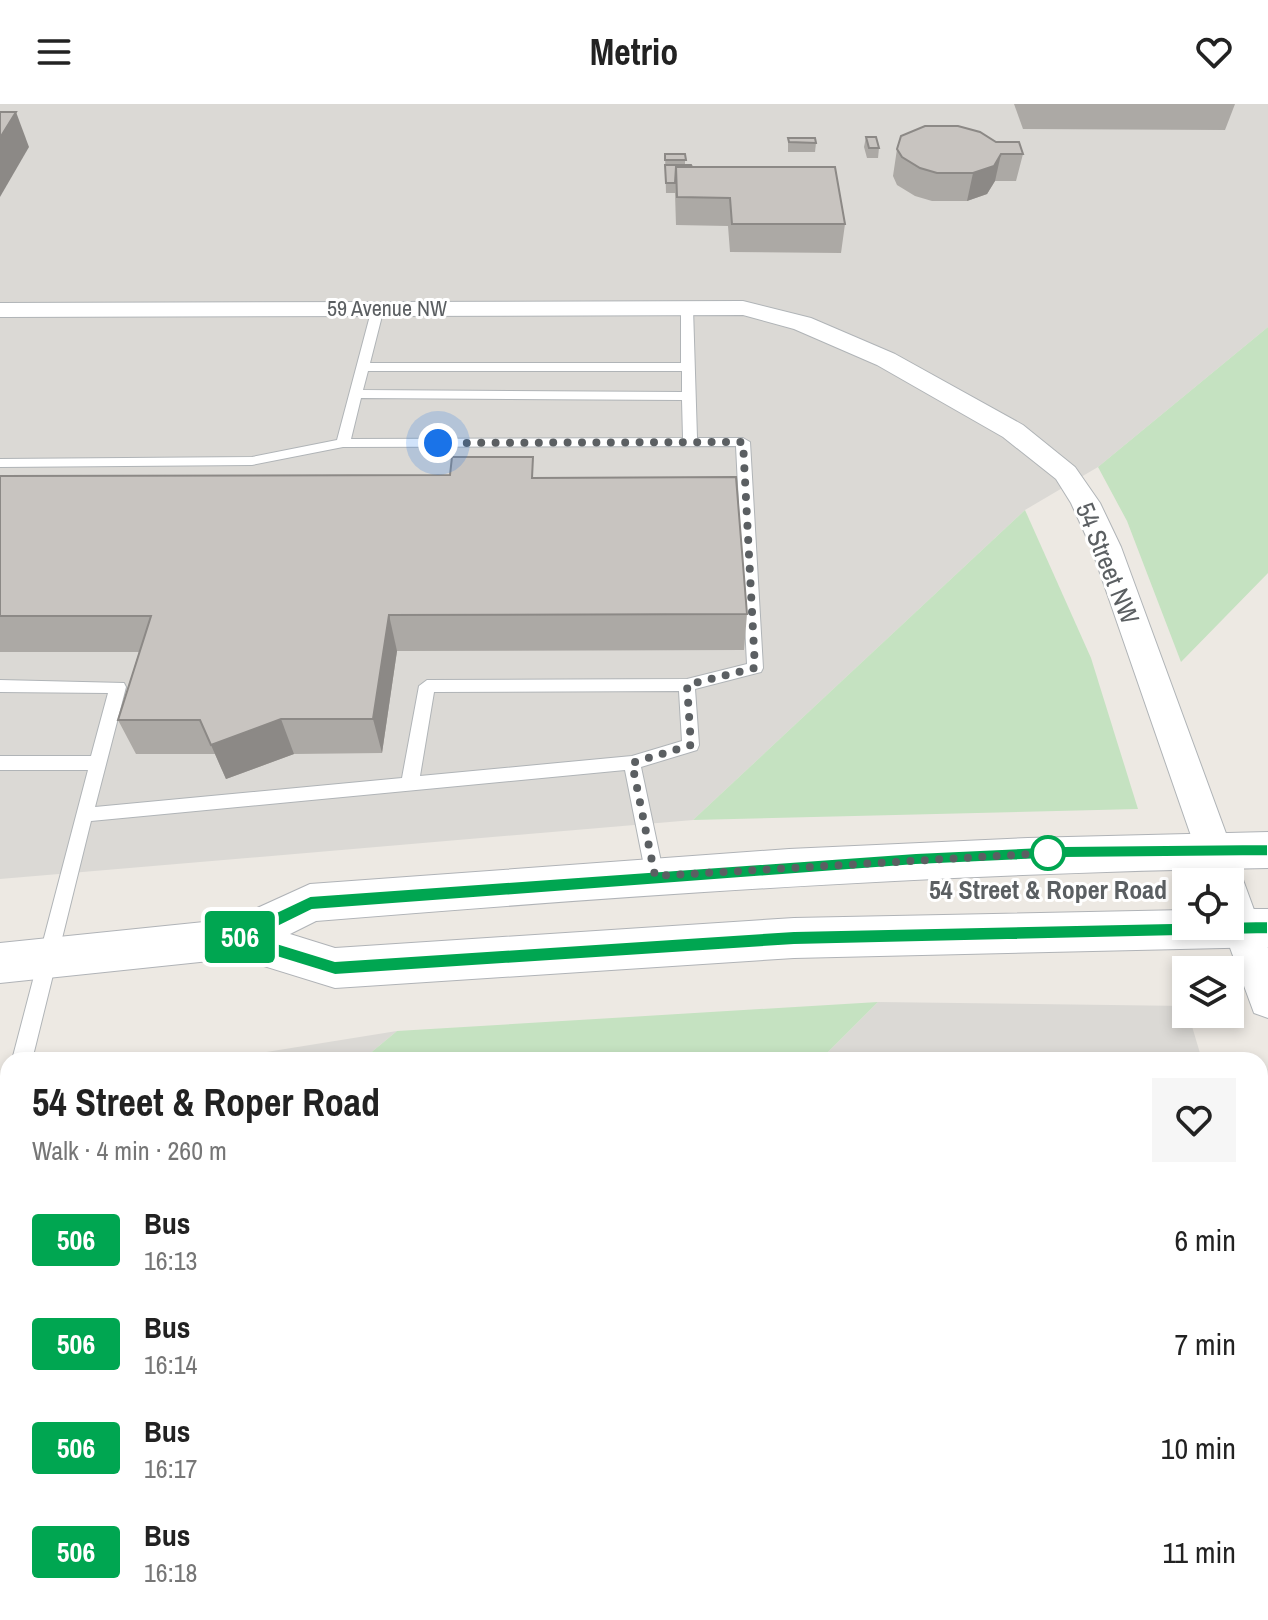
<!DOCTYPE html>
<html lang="en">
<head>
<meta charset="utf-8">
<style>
	body { margin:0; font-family:"Archivo Narrow",sans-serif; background:#f6f6f6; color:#222; height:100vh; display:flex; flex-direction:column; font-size:30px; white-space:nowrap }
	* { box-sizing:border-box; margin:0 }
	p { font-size:26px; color:#767676 }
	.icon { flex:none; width:44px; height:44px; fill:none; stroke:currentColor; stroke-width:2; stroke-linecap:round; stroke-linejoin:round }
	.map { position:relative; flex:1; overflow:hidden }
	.sheet { position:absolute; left:0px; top:948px; width:1268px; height:568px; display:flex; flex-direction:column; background:#fff; border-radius:24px 24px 0 0; box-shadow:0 4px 12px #0003 }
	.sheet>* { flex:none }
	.badge { padding:0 16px; border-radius:6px; font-size:28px; line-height:52px }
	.tools { position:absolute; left:1172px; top:764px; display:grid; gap:16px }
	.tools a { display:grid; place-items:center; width:72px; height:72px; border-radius:0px; background:#fff; box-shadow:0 4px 12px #0003; font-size:40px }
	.you { position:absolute; width:40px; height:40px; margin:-20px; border:6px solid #fff; border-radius:50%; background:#1a73e8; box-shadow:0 0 0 12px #1a73e833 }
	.map>.badge { position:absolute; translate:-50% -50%; box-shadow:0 0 0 4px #fff }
	.round { display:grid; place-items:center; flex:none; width:84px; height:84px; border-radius:0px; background:#f6f6f6 }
	.summary { display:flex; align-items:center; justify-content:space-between; height:136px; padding:0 32px }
	h1 { font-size:38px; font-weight:800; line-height:60px }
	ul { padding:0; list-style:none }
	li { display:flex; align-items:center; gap:24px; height:104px; padding:0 32px }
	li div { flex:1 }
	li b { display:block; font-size:30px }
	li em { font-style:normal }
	li .badge { min-width:88px; font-weight:700; text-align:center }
	header { display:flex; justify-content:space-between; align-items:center; height:104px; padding:0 32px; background:#fff; font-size:36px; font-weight:800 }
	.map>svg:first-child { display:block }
</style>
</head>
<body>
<header><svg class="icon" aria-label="menu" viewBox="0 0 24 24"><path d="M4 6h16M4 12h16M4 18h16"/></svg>Metrio<svg class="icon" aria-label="heart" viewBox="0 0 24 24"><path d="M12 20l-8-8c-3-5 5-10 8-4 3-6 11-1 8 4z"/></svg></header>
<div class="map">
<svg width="1268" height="1516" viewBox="0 0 1268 1516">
	<rect width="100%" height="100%" fill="#ede9e3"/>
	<g fill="#dbd9d5">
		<polygon points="0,0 1268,0 1268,223 1098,363 1025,406 693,716 0,775"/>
		<polygon points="878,898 1186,902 1202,956 820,956"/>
		<polygon points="397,927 362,956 217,956"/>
		<polygon points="8,990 8,1258 0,1265 0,992"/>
		<polygon points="1260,1176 1268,1206 1268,1516 262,1516 270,1508 1260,1508"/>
	</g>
	<g fill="#c5e2c1">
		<polygon points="1268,223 1268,469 1181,558 1127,417 1098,363"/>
		<polygon points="1025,406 1091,554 1138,705 693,716"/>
		<polygon points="878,898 820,956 362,956 397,927"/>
		<polygon points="8,1258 8,1508 270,1508 262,1516 0,1516 0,1265"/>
	</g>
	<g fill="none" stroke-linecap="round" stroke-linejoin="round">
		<g stroke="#b0b4b7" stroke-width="2">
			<g id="service">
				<path d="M378,200L384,204L370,259H681V204L687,200L693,204L697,334H743L750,338L763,564L761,568L695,585L699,641L697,646L641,663L664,772L661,777H649L646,772L625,666L91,717L32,956H12L88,666H0V652H91L108,589L0,588V576L124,579L126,583L95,703L402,674L419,582L427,576L687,575L747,560L736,342L343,343L252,361L0,363V355L252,353L337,336L372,204ZM368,267H682V288L363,286ZM361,294L682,296L683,334L351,335ZM679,587L682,637L632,652L420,672L434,588Z"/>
				<polygon points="8,994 8,1035 0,1040 0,999"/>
				<polygon points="8,1065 8,1085 0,1087 0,1067"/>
				<polygon points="8,1185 8,1210 0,1213 0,1188"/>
			</g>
		</g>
		<g stroke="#b0b4b7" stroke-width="2">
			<polygon id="minor" points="743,197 811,214 895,250 1023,321 1075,363 1100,399 1121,443 1268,844 1268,914 1254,909 1222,822 1230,822 1230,778 1207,778 1091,443 1071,399 1056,375 1003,333 877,261 794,225 743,211 0,213 0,199"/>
		</g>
		<g stroke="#b0b3b7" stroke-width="2">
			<path id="secondary" d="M1268,728V764C950,769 633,791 316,817L290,830L335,844L794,814L1186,806V822H1230V805H1268V843L794,854L335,884L238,854L0,879V839L233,815L310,780L789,745L1028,734Z"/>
		</g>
		<use href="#service" fill="#fff" fill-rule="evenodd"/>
		<use href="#minor" fill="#fff" fill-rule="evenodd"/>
		<use href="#secondary" fill="#fff" fill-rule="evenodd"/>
	</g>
	<g fill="#aca9a5">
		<polygon points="1014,0 1235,0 1225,26 1023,25"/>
		<polygon points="866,33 879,44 878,54 867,54 864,43"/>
		<polygon points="788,34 816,39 815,48 788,48"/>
		<polygon points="996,38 1023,50 1016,77 995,77 987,90 967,97 932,97 915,92 897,81 893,72 897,45"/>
		<polygon points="665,50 685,50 685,61 845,120 841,149 730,148 728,122 676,121 675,89 666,89"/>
		<polygon points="0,372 535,374 747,510 744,546 397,547 382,649 294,650 226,675 215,650 136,650 118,616 139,548 0,548"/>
	</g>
	<g fill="#8c8986">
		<polygon points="16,8 29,43 0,93 0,34"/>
		<polygon points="1001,50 995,77 987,90 967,97 973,69"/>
		<polygon points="389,511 397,547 382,649 373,615"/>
		<polygon points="281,615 294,650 226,675 211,641"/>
	</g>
	<g fill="#c8c4c0" stroke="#8c8986" stroke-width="2">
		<polygon points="0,8 16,8 0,34"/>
		<polygon points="925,22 958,22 980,28 996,38 1019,38 1023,50 1001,50 994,62 973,69 937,69 920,64 902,53 897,45 901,32"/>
		<polygon points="866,33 876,33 879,44 869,44"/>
		<polygon points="788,34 815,34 816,39 789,38"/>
		<polygon points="665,50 685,50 686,56 665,56"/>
		<polygon points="665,61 691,61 692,63 676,63 675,79 666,79"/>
		<polygon points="676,63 835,63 845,120 732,120 730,94 677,93"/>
		<polygon points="452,353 533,353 532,374 736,373 747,510 389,511 373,615 281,615 211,641 200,616 118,616 151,512 0,512 0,372 450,371"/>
		<polygon points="1260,1157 1265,1201 1260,1201"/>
	</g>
	<polygon fill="#00a651" stroke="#fff" stroke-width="2" points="1268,740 1268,752 1063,754 916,761 312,806 257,833 335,857 794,827 1268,817 1268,830 794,841 335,871 238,841 230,834 232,829 310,792 916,749 1063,742"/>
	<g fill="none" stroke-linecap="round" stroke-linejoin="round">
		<polyline stroke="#5b5f62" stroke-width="8" stroke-dasharray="0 14.4" points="438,339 743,338 755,564 687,581 691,641 632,659 655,772 1048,749"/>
	</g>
	<circle fill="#fff" stroke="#00a651" stroke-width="4" cx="1048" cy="749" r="16"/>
	<g text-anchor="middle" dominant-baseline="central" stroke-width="6" stroke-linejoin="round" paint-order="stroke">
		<g font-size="22" fill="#5b5f62" stroke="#fff">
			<text x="387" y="204">59 Avenue NW</text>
		</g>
		<g font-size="26" fill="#5b5f62" stroke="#fff">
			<text transform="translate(1108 459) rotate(68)">54 Street NW</text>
		</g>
		<g font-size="26" font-weight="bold" fill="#5b5f62" stroke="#fff">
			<text x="1048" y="785">54 Street &amp; Roper Road</text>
		</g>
	</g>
</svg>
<div class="tools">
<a><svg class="icon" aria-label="locate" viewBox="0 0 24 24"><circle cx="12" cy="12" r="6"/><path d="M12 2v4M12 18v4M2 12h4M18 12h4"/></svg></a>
<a><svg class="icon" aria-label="layers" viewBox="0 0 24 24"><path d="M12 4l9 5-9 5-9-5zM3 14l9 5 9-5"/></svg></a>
</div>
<div class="you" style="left:438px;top:339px"></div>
<b class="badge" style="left:240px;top:833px;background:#00a651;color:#fff">506</b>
<section class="sheet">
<div class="summary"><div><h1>54 Street &amp; Roper Road</h1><p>Walk · 4 min · 260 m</p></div><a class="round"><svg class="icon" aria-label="heart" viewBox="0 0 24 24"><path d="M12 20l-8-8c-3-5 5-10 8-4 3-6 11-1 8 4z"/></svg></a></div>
<ul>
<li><span class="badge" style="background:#00a651;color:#fff">506</span><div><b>Bus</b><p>16:13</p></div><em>6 min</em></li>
<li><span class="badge" style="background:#00a651;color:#fff">506</span><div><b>Bus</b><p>16:14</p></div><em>7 min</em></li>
<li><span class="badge" style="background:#00a651;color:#fff">506</span><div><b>Bus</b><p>16:17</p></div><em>10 min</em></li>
<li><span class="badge" style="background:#00a651;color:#fff">506</span><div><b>Bus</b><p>16:18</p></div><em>11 min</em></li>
</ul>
</section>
</div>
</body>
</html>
